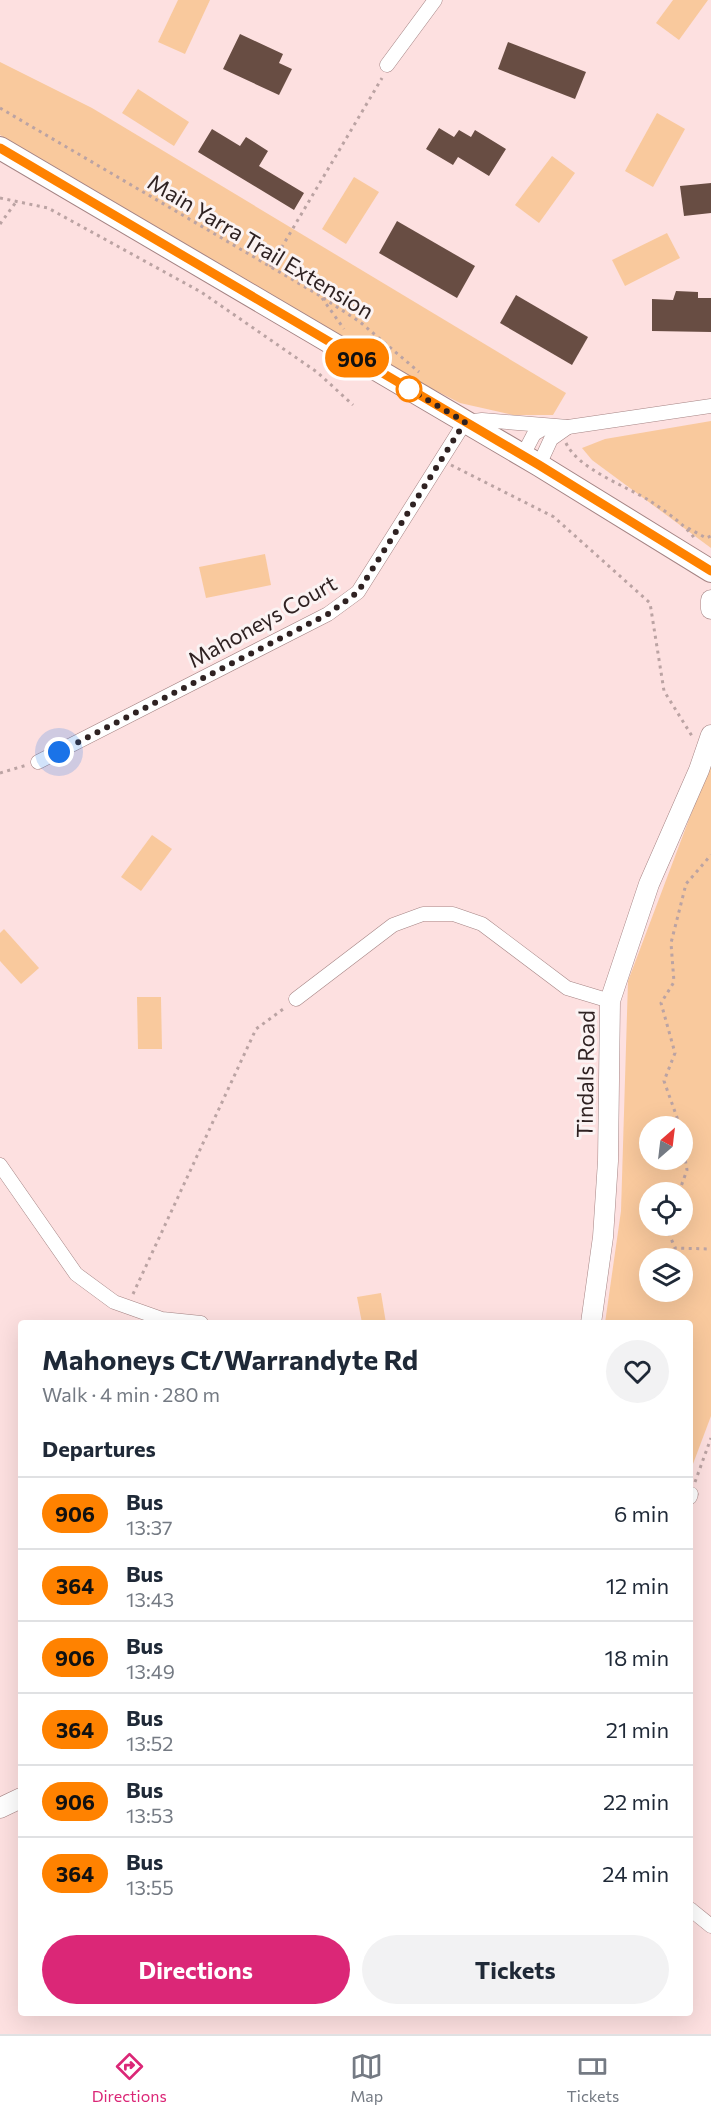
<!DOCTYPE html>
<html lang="en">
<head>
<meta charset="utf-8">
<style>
	body { margin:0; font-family:Commissioner,sans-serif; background:#f2f2f3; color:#1f2937; height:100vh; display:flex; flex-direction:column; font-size:22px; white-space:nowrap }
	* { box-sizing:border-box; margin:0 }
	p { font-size:20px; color:#747a83 }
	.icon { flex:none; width:33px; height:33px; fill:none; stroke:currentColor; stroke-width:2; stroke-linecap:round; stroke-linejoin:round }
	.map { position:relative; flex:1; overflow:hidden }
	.drawer { position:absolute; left:18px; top:1320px; width:675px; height:696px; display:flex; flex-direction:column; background:#fff; border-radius:6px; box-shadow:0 6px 24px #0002 }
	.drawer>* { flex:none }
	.badge { padding:0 12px; border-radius:20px; font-size:21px; line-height:39px }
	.needle { width:39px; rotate:28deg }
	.fabs { position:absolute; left:639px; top:1116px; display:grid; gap:12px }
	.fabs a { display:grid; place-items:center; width:54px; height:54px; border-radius:50%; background:#fff; box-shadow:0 6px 24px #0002; font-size:30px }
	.you { position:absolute; width:30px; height:30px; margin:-15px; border:4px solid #fff; border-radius:50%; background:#1a73e8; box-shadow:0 0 0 9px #1a73e833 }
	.map>.badge { position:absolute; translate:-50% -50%; box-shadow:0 0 0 3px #fff }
	h2 { padding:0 24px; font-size:22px; line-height:54px }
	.round { display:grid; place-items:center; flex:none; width:63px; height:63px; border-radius:32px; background:#f2f2f3 }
	.overview { display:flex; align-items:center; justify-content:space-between; height:102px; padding:0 24px }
	h1 { font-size:28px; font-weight:700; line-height:45px }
	.cta { display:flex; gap:12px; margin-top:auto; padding:12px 24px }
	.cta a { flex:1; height:69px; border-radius:36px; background:#db2777; color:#fff; font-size:24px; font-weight:700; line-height:69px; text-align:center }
	.cta a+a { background:#f2f2f3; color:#1f2937 }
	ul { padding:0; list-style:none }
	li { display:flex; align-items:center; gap:18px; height:72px; padding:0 24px; border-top:2px solid #e0e1e3 }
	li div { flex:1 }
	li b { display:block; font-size:22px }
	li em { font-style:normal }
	li .badge { min-width:66px; font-weight:700; text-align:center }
	.menu { display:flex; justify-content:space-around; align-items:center; height:84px; border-top:2px solid #e0e1e3; background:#fff; font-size:16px; color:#747a83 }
	.menu a { display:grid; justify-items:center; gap:3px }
	.menu .active { color:#db2777 }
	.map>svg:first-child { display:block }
</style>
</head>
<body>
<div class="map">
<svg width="711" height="2034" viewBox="0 0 711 2034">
	<rect width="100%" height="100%" fill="#fde0e0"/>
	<g fill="#f9c99d" fill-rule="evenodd">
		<polygon points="178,0 210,0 185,54 158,42"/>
		<polygon points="673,0 708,0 679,40 656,23"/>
		<polygon points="0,62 92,108 566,393 553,415 513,415 460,403 389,367 0,135"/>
		<polygon points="138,89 189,122 174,146 122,113"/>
		<polygon points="657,113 685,129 653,187 625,171"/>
		<polygon points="552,156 575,173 539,223 515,205"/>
		<polygon points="354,177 379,192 346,244 322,229"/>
		<polygon points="667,233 680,258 625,286 612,260"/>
		<polygon points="711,421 711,548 592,460 582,448 605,439"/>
		<polygon points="265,554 271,585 206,598 199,567"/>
		<path d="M711,761V1416L690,1472V1323H605L621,1211L628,981ZM650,1126H682V1160H650ZM650,1192H682V1226H650ZM650,1258H682V1292H650Z"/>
		<polygon points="152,835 172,849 141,891 121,877"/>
		<polygon points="4,929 39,968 21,984 0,961 0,933"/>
		<polygon points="137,997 161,997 162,1049 138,1049"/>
		<polygon points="381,1293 386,1323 362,1323 357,1297"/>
	</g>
	<g fill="#684d43">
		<polygon points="240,34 283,54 279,63 292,69 279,95 223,69"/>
		<polygon points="508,42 586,72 575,99 498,69"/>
		<polygon points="439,128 454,137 459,130 471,137 475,130 506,149 489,176 458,157 453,165 426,149"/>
		<polygon points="212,129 240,146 246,137 268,151 259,166 304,193 294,210 198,152"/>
		<polygon points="711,183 711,213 684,216 680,186"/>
		<polygon points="397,221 475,266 457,298 379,253"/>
		<polygon points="676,291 698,292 698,298 711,298 711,332 652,331 652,299 673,300"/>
		<polygon points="516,295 588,337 572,365 500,323"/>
	</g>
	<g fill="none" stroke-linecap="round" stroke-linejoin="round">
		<g stroke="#a58484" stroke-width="15">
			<g id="minor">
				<polyline points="387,65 435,0"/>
				<polyline points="523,455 534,434 547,426"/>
				<polyline points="539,465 551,439 568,427"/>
				<polyline points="38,762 328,614 358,592 465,422 482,420 568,427 711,406"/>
				<polyline points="296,999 393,925 423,914 453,914 482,924 567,988 610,1001"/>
				<polyline points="0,1165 76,1274 114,1302 162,1319 201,1323"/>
				<polyline points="690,1497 691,1494"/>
				<polyline points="690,1909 711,1926"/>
			</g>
		</g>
		<g stroke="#a58484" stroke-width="21">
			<g id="secondary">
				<polyline points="711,600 711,609"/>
				<polyline points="591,1323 603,1237 608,1161 610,1001 649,884 699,770 711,735"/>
				<polyline points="0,1808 21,1798"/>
			</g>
		</g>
		<g stroke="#a58484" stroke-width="24">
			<polyline id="primary" points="0,148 539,465 711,571"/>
		</g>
		<g stroke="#bba3a3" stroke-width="3" stroke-dasharray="3 4.5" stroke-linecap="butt">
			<polyline points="0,108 317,294 360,322 419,372"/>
			<polyline points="0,198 48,208 201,292 317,372 353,405"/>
			<polyline points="0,224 16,202"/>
			<polyline points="270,267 382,78"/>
			<polyline points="322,298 344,329"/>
			<path d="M566,443C578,469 626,486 650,501C667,512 684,524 696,540"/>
			<polyline points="451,465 554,517 650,603 664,691 692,736"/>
			<polyline points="688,528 706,538 711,536"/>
			<polyline points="0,773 27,765"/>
			<polyline points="680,1126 664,1081 675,1053 661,1003 674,982 671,943 686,884 711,855"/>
			<polyline points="679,1192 687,1170 682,1142"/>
			<polyline points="668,1226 667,1229 675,1248 711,1249"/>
			<polyline points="133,1294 256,1029 286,1007"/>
			<polyline points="695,1482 711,1438"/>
		</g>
		<use href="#minor" stroke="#fff" stroke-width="14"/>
		<use href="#secondary" stroke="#fff" stroke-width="20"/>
		<use href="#primary" stroke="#fff" stroke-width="22"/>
	</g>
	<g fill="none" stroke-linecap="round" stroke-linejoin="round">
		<g stroke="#fff" stroke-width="14">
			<polyline id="line" points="0,148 539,465 711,571"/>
		</g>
		<use href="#line" stroke="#ff8200" stroke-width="9"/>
		<polyline stroke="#2f2222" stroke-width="6" stroke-dasharray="0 10.8" points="59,752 328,614 358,592 465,422 404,386 409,389"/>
	</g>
	<circle fill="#fff" stroke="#ff8200" stroke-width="3" cx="409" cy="389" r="12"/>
	<g text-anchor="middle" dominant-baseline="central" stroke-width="6" stroke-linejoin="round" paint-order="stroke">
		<g font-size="22" fill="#2f2222" stroke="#fbf3f3">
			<text transform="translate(261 246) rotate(31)">Main Yarra Trail Extension</text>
			<text transform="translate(262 621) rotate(-29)">Mahoneys Court</text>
			<text transform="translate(585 1074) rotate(-89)">Tindals Road</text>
		</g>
	</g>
</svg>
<div class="fabs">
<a><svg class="needle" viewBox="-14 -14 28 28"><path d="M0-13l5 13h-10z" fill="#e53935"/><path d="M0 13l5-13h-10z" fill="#747a83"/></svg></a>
<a><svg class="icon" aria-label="locate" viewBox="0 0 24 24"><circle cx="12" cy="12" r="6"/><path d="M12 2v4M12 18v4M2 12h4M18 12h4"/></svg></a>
<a><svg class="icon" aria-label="layers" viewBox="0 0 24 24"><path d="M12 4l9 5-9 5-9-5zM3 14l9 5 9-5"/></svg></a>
</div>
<div class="you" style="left:59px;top:752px"></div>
<b class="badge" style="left:357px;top:358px;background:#ff8200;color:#111">906</b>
<section class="drawer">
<div class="overview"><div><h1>Mahoneys Ct/Warrandyte Rd</h1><p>Walk · 4 min · 280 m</p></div><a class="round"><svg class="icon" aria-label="heart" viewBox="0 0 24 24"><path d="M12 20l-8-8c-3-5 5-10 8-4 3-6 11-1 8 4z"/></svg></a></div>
<h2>Departures</h2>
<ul>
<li><span class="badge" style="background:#ff8200;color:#111">906</span><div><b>Bus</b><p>13:37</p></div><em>6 min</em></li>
<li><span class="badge" style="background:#ff8200;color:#111">364</span><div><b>Bus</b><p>13:43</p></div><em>12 min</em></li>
<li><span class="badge" style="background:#ff8200;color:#111">906</span><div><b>Bus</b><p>13:49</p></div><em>18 min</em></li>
<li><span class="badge" style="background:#ff8200;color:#111">364</span><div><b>Bus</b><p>13:52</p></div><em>21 min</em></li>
<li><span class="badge" style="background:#ff8200;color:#111">906</span><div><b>Bus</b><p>13:53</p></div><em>22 min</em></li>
<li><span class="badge" style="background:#ff8200;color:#111">364</span><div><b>Bus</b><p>13:55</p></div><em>24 min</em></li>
</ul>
<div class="cta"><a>Directions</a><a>Tickets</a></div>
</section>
</div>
<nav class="menu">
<a class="active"><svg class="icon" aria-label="directions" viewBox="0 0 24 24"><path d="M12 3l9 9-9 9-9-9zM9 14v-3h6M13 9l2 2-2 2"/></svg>Directions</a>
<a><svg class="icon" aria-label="map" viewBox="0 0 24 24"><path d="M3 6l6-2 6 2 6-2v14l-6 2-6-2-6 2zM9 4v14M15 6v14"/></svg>Map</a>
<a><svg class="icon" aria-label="tickets" viewBox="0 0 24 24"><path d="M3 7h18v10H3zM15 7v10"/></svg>Tickets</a>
</nav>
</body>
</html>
